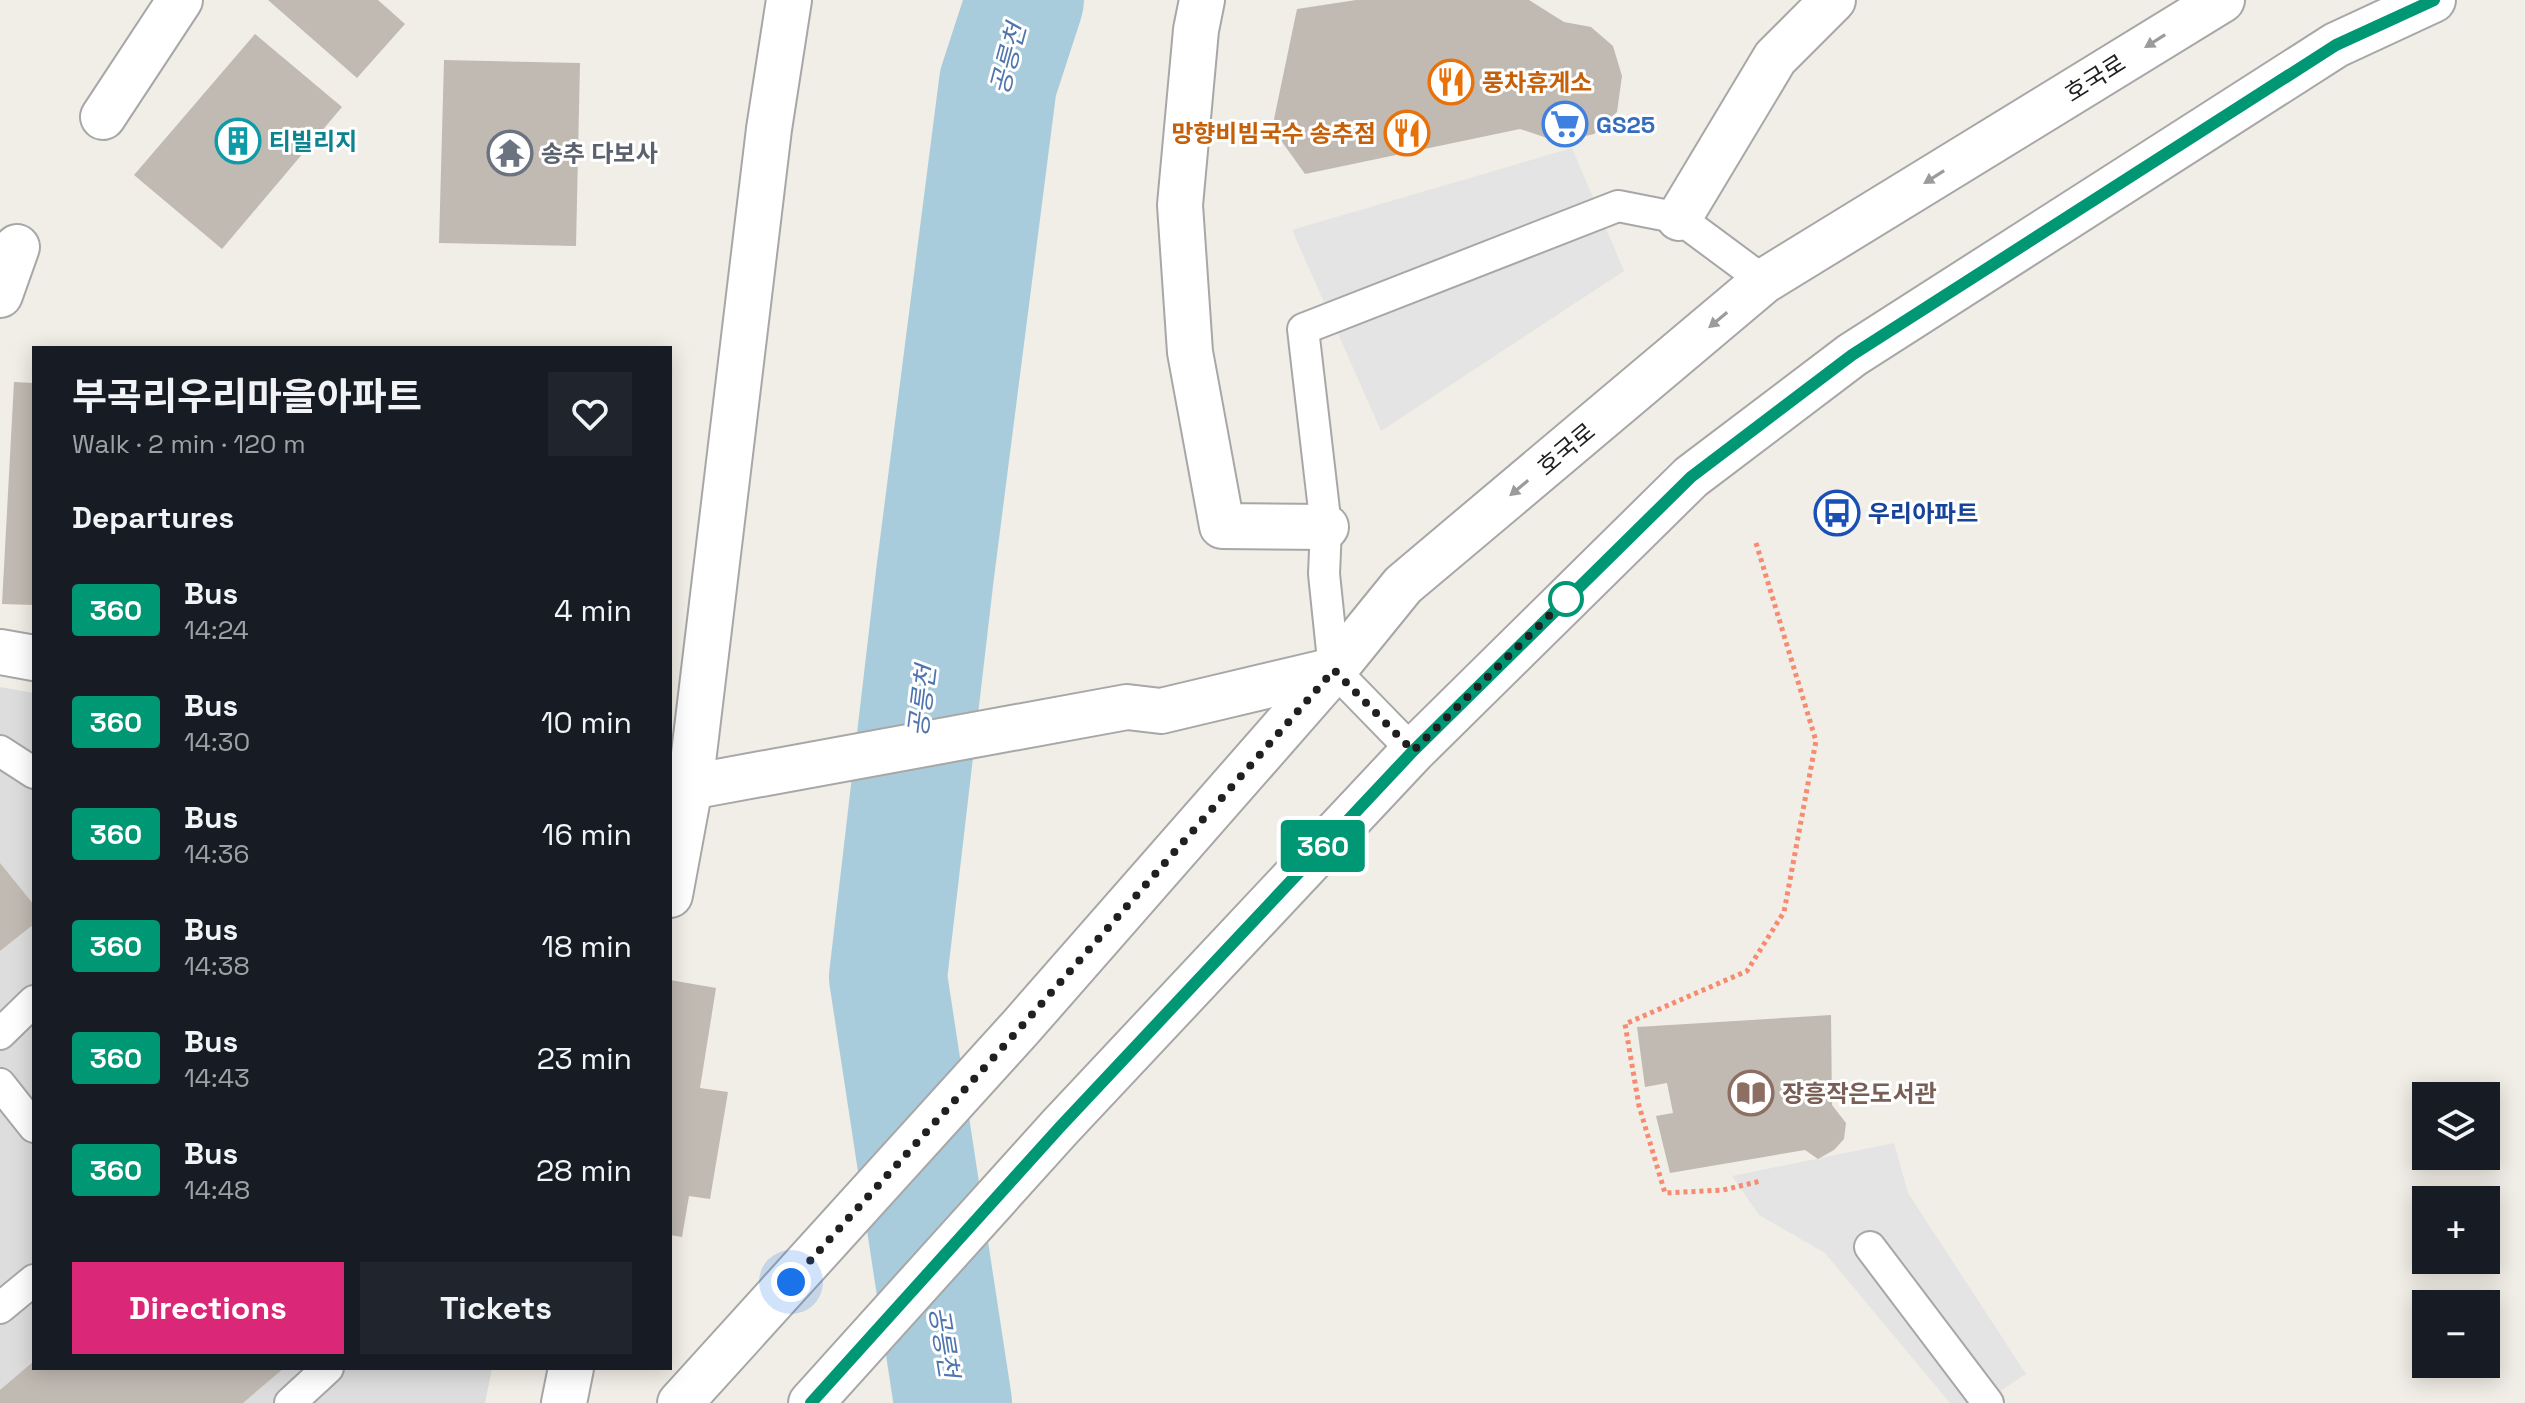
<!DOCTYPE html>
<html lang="en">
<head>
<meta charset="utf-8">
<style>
	body { margin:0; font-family:"Space Grotesk","Noto Sans KR",sans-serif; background:#20242c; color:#f1f3f6; height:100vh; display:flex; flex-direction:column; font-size:30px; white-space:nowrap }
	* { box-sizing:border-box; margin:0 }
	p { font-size:26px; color:#9ea1a6 }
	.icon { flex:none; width:44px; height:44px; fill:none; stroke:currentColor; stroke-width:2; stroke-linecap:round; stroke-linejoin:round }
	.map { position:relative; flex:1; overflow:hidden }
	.details { position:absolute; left:32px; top:346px; width:640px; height:1024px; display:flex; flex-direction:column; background:#171b24; border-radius:0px; box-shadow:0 4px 20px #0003 }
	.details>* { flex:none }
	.badge { padding:0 16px; border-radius:6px; font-size:28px; line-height:52px }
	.tools { position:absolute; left:2412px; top:1082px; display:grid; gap:16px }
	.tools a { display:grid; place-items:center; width:88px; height:88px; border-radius:0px; background:#171b24; box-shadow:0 4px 20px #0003; font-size:40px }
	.you { position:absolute; width:40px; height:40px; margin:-20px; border:6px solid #fff; border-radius:50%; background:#1a73e8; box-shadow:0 0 0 12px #1a73e833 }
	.map>.badge { position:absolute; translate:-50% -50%; box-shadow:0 0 0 4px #fff }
	h2 { padding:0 40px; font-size:30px; line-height:72px }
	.round { display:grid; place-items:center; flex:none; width:84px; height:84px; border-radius:0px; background:#20242c }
	.headline { display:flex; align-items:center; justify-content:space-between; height:136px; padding:0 40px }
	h1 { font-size:38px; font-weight:700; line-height:60px }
	.action { display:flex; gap:16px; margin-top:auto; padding:16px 40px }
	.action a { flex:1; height:92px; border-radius:0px; background:#db2777; color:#fff; font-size:32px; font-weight:700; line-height:92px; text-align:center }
	.action a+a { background:#20242c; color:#f1f3f6 }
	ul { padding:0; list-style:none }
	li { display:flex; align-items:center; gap:24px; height:112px; padding:0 40px }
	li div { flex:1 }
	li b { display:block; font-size:30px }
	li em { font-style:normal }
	li .badge { min-width:88px; font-weight:700; text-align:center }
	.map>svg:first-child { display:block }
</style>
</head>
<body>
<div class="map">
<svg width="2525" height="1403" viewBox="0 0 2525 1403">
	<rect width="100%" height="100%" fill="#f0eee6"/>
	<polygon fill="#dedddd" points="0,687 34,693 34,1368 492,1368 485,1403 0,1403"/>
	<g fill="#e4e4e4">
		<polygon points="1572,148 1624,271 1381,431 1292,230"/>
		<polygon points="1894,1143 1908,1193 2026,1374 1982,1403 1950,1403 1825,1253 1759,1215 1732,1176"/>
	</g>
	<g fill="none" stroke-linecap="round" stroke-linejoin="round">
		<polyline stroke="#a8ccdc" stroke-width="118" points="953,1403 888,977 935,574 998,83 1025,0"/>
	</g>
	<g fill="#c1bab3">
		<polygon points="268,0 378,0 405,24 357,78"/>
		<polygon points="1356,0 1529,0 1564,22 1591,27 1613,46 1622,76 1617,112 1594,134 1559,142 1520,129 1305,174 1280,139 1274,119 1297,9"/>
		<polygon points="255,34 342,107 222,249 134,175"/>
		<polygon points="444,60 580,63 576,246 439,243"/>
		<polygon points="14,382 34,383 34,605 2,604"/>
		<polygon points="0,863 34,905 34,924 0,951"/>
		<polygon points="670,980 716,988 700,1088 728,1092 710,1199 689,1196 682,1237 670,1235"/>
		<polygon points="1831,1015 1832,1105 1846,1123 1844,1139 1834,1150 1818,1159 1805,1150 1670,1173 1656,1116 1673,1113 1667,1083 1645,1087 1637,1027"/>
		<polygon points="34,1361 34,1368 284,1368 243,1403 0,1403 0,1390"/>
	</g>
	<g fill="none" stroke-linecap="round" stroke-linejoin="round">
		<g stroke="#a7a7a7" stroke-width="34">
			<g id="service">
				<polyline points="0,751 34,773"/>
				<polyline points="1413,751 1334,670 1324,574 1326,527 1303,329 1618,206 1679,218 1764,281"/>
				<polyline points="0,1034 34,1001"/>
				<polyline points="0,1084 34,1127"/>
				<polyline points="1870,1247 1988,1403"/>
				<polyline points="0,1308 34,1280"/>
				<polyline points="290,1403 328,1368"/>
			</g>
		</g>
		<g stroke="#a7a7a7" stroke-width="48">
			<g id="minor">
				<polyline points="1202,0 1196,30 1180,205 1190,352 1222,526 1326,527"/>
				<polyline points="103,117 180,0"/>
				<polyline points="1679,218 1775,58 1833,0"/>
				<polyline points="0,295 17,247"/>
				<polyline points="0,652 34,658"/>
				<polyline points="690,787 1127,707 1161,711 1334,670"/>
				<polyline points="670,895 690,787 769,129 789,0"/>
				<polyline points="564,1403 571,1368"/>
			</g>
		</g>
		<g stroke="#a7a7a7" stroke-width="48">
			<g id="tertiary">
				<polyline points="680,1403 1021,1027 1334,670 1403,585 1764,281 2222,0"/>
				<polyline points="811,1403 1060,1127 1413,751 1691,477 1852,355 2336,45 2433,0"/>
			</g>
		</g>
		<polyline stroke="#f68b71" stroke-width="5" stroke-dasharray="4 4" stroke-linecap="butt" points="1756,543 1816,741 1784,912 1747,971 1625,1024 1639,1106 1665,1193 1723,1190 1761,1181"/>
		<use href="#service" stroke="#fff" stroke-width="30"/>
		<use href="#minor" stroke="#fff" stroke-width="44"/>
		<use href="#tertiary" stroke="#fff" stroke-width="44"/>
	</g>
	<defs><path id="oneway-solid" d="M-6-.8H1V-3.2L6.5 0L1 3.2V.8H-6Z" transform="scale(2)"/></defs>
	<g fill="#9b9b9b">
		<use href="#oneway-solid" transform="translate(2155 41) rotate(148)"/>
		<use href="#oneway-solid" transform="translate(1934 177) rotate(148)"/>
		<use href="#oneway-solid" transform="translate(1718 320) rotate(140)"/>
		<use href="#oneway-solid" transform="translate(1519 488) rotate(140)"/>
	</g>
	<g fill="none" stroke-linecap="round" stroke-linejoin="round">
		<g stroke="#fff" stroke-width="18">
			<polyline id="line" points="811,1403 1060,1127 1413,751 1691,477 1852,355 2336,45 2434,0"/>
		</g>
		<use href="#line" stroke="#009775" stroke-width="12"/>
		<polyline stroke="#202020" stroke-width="8" stroke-dasharray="0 14.4" points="791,1282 1021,1027 1334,670 1413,751 1566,599"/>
	</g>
	<defs>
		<g id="restaurant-ring" transform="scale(2.3)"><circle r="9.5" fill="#fff" stroke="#e8710a" stroke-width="1.5"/><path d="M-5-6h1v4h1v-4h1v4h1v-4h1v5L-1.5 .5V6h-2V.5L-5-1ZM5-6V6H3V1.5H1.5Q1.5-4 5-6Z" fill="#e8710a"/></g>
		<g id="supermarket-ring" transform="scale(2.3)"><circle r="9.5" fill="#fff" stroke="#3f7fe0" stroke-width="1.5"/><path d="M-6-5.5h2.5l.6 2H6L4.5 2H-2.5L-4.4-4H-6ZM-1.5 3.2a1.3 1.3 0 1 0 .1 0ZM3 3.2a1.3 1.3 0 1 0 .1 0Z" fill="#3f7fe0"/></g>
		<g id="building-ring" transform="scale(2.3)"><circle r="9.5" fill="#fff" stroke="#0f9aa8" stroke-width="1.5"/><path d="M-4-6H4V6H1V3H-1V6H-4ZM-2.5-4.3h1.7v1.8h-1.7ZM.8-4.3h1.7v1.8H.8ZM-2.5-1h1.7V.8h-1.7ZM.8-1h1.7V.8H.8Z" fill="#0f9aa8"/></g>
		<g id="temple-ring" transform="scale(2.3)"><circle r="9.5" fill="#fff" stroke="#6b7280" stroke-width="1.5"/><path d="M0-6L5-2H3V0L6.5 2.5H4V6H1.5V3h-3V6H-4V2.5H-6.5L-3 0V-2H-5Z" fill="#6b7280"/></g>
		<g id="bus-ring" transform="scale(2.3)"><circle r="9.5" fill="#fff" stroke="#1a4fb4" stroke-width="1.5"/><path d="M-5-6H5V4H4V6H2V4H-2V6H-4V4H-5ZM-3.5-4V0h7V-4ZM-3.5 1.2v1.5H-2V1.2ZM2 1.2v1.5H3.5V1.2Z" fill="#1a4fb4"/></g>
		<g id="library-ring" transform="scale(2.3)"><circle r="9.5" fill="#fff" stroke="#8d6e63" stroke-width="1.5"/><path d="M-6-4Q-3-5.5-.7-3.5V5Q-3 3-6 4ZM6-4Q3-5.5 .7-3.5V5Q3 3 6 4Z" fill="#8d6e63"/></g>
	</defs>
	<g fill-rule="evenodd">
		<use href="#restaurant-ring" x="1451" y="82"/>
		<use href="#supermarket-ring" x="1565" y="124"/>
		<use href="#restaurant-ring" x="1407" y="133"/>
		<use href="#building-ring" x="238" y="141"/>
		<use href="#temple-ring" x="510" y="153"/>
		<use href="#bus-ring" x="1837" y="513"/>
		<use href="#library-ring" x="1751" y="1093"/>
	</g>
	<circle fill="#fff" stroke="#009775" stroke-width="4" cx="1566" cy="599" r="16"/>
	<g text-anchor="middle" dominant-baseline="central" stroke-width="6" stroke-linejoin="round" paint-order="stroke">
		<g font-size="24" fill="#202020" stroke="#fff">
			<text transform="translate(2095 78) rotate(-32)">호국로</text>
			<text transform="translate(1566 449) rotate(-40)">호국로</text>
		</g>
		<g font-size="24" font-weight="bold" fill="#c56008" stroke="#fff" text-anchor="start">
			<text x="1482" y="82">풍차휴게소</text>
			<text x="1376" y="133" text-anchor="end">망향비빔국수 송추점</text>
		</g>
		<g font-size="24" font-weight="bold" fill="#366cbe" stroke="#fff" text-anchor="start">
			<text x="1596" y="124">GS25</text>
		</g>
		<g font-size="24" font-weight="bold" fill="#0d838f" stroke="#fff" text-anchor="start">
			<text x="269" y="141">티빌리지</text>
		</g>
		<g font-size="24" font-weight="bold" fill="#5b616d" stroke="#fff" text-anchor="start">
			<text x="541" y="153">송추 다보사</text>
		</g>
		<g font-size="24" font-weight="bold" fill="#164399" stroke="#fff" text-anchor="start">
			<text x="1868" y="513">우리아파트</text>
		</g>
		<g font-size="24" font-weight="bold" fill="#785e54" stroke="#fff" text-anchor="start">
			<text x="1782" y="1093">장흥작은도서관</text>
		</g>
		<g font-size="26" font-style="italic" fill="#4e75ae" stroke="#fff">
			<text transform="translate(1008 59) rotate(-75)">공릉천</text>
			<text transform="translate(922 701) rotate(-83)">공릉천</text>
			<text transform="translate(944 1342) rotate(81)">공릉천</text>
		</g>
	</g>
</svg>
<div class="tools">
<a><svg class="icon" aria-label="layers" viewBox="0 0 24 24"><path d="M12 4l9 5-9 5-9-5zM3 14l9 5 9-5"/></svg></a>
<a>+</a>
<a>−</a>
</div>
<div class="you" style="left:791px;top:1282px"></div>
<b class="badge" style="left:1323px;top:846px;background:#009775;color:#fff">360</b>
<section class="details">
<div class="headline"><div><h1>부곡리우리마을아파트</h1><p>Walk · 2 min · 120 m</p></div><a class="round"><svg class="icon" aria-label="heart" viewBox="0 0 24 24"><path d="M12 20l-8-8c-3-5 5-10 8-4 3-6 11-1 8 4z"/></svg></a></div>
<h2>Departures</h2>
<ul>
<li><span class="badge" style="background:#009775;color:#fff">360</span><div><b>Bus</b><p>14:24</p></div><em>4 min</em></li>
<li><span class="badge" style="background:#009775;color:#fff">360</span><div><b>Bus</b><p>14:30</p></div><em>10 min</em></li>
<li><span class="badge" style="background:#009775;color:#fff">360</span><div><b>Bus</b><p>14:36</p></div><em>16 min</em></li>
<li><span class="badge" style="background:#009775;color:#fff">360</span><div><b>Bus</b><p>14:38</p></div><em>18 min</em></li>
<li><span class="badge" style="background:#009775;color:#fff">360</span><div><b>Bus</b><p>14:43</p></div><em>23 min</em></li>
<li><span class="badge" style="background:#009775;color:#fff">360</span><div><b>Bus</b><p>14:48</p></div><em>28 min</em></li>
</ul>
<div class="action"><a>Directions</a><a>Tickets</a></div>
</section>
</div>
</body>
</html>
